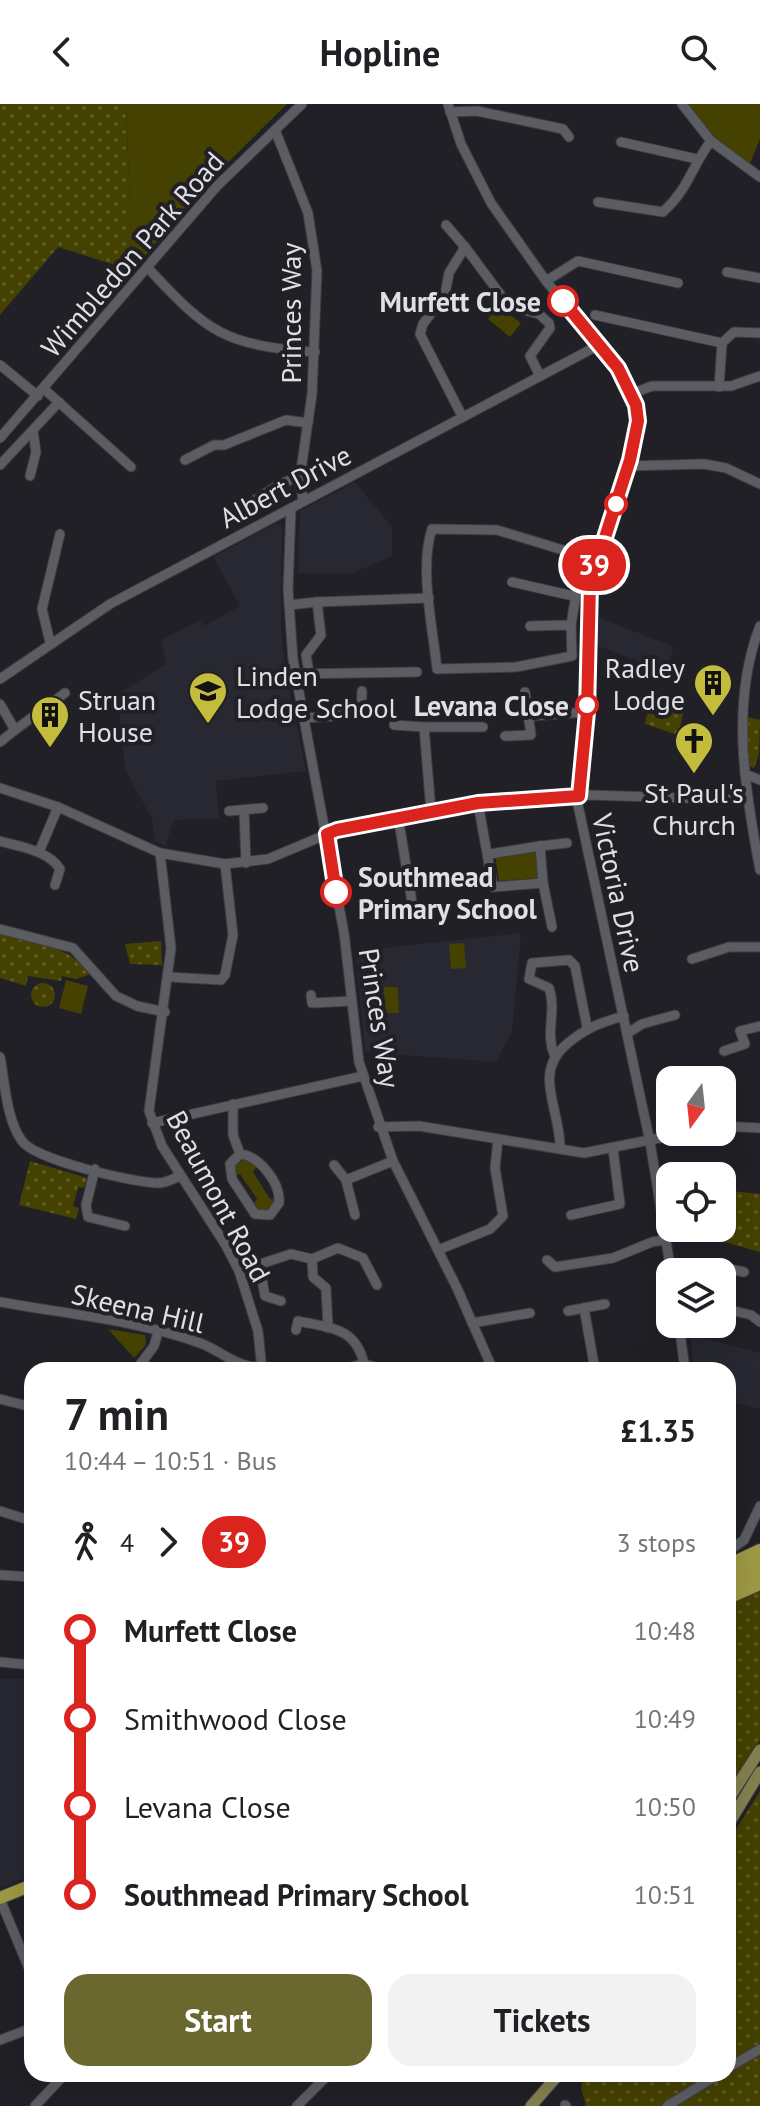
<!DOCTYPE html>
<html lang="en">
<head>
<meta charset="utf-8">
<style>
	body { margin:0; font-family:"PT Sans",sans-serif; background:#f2f2f2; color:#202124; height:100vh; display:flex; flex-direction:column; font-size:30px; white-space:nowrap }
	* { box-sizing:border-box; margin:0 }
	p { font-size:26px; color:#757577 }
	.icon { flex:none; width:44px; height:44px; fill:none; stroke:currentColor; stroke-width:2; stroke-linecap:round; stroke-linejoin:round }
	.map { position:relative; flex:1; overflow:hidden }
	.details { position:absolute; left:24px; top:1258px; width:712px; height:720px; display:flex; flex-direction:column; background:#fff; border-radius:24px; box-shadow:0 8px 32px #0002 }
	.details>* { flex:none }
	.badge { padding:0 16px; border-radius:26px; font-size:28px; line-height:52px }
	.needle { width:52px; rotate:195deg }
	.buttons { position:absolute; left:656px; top:962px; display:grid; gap:16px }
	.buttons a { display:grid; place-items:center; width:80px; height:80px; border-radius:16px; background:#fff; box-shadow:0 8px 32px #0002; font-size:40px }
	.map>.badge { position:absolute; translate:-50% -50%; box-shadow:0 0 0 4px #fff }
	.legs { display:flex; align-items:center; gap:12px; height:88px; padding:0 40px; font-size:26px }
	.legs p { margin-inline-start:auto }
	.overview { display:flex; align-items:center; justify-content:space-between; height:136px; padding:0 40px }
	h1 { font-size:44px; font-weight:700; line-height:60px }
	.button { display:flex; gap:16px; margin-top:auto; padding:16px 40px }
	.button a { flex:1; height:92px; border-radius:24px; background:#6a672f; color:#fff; font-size:32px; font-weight:700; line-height:92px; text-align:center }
	.button a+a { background:#f2f2f2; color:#202124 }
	ul { padding:0 40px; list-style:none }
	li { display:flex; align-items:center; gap:28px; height:88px; font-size:30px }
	li i { display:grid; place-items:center; width:12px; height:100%; margin:0 10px; background:currentColor }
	li i::after { content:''; width:20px; height:20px; margin:-10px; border:6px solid; border-radius:50%; background:#fff }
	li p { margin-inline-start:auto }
	li:first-child i { background:linear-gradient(#0000 50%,currentColor 0) }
	li:last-child i { background:linear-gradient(currentColor 50%,#0000 0) }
	header { display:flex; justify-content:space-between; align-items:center; height:104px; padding:0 40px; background:#fff; font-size:36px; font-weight:700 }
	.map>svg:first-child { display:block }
</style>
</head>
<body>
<header><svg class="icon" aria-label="back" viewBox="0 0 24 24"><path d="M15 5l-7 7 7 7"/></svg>Hopline<svg class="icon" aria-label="search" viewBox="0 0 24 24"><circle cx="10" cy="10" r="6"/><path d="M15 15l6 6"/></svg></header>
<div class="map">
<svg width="760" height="2002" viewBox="0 0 760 2002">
	<defs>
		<pattern id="park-dots" width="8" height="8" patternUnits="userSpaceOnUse" patternTransform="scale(2)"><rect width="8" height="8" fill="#454101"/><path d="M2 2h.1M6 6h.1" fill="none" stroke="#605c26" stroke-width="1.8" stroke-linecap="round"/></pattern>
	</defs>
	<rect width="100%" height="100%" fill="#202026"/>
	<g fill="#282833">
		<polygon points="355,378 392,423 392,452 353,469 298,469 300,407"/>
		<polygon points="277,419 282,422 281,522 285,566 306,667 216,677 219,714 174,716 165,742 155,737 152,715 125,665 118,599 113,593 166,560 161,536 200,516 204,522 240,502 213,453"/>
		<polygon points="595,512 674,543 666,567 595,541"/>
		<polygon points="521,829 512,927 496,958 365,948 356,847"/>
		<polygon points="690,1231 760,1249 760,1305 728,1297 728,1266 694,1266"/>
		<polygon points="32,1574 32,1771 0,1784 0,1575"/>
	</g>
	<g fill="#454101">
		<polygon points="126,0 287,0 200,86 139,159 132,155"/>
		<polygon points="689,0 760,0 760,35 749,62 713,33"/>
		<polygon points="498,202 521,219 510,233 488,215"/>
		<polygon points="536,748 539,774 499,777 495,751"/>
		<polygon points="464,839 466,864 451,865 449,840"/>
		<polygon points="66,876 88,882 81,910 59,904"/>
		<polygon points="384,883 398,883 399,909 385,909"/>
		<polygon points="248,1054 258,1061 253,1068 270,1095 278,1096 274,1106 260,1109 252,1102 257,1095 240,1070 233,1073 235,1059"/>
		<polygon points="108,1225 145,1231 146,1241 134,1254"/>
	</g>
	<g fill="url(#park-dots)">
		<polygon points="0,0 126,0 132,155 139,159 132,163 129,170 112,160 58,143 0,211"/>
		<polygon points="652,586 686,598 678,631 645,620"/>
		<polygon points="747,613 760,616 759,651 754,664 749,662"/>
		<path d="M0,830C34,838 68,841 91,870L76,875L62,872L61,877L28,872L26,882L0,874Z"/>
		<polygon points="161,837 162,861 130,860 125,840"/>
		<circle cx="43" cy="891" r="12"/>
		<polygon points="30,1057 87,1074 84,1084 78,1083 73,1102 79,1104 76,1115 19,1101"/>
		<polygon points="722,1086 760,1090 760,1148 695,1130 693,1124 722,1124"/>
		<polygon points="760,1484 760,1636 728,1686 728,1499"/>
		<polygon points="760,1687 760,2002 586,2002 581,1984 584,1970 728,1970 728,1738"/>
	</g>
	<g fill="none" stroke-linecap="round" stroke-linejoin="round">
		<g stroke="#3d3d42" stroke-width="11">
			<g id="minor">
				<polyline points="448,0 461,40 491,99 546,177 618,264 636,301 635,337 590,480 587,608 578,701 650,1038 671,1168"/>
				<polyline points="682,0 711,37 760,73"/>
				<polyline points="450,8 477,7 563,25 569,33"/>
				<polyline points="275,26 308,109 317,167 312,290 300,373 303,397"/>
				<polyline points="621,38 697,55"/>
				<path d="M598,98L663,108C690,83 691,63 711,37"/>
				<polyline points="446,121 465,143"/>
				<path d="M148,164C208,229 224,241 315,248"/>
				<polyline points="727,168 760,174"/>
				<polyline points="546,177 578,157 678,179"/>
				<polyline points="595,211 722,239"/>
				<polyline points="0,261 38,292"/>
				<polyline points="719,283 722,239 734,228 760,229"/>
				<polyline points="44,285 131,363"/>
				<polyline points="631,290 652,282 731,282 760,272"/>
				<polyline points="462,312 420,230 423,220 445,190 449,169 465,143 509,202 539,210 549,219 550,224 530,252 540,272"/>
				<polyline points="0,334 217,82 302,0"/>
				<polyline points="185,356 214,341 224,341 286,316 308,319"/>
				<polyline points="0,361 59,298"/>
				<polyline points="628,362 704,360 726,364 760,380"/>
				<polyline points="30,372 36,348 33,327"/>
				<polyline points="291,404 288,485 293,556 344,829 359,958 393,1057 457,1184 493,1266"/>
				<path d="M227,414C252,401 273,379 300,373"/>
				<polyline points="512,478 573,492"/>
				<polyline points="317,498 429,494"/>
				<polyline points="289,501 317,498 321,531 306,551 309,569"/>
				<polyline points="571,521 582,454"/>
				<path d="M530,522L571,521L572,552L516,563L437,565C433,525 419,463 432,425L497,426L596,456"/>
				<path d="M760,522C730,599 745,687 760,766"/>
				<polyline points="50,538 42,505 60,430"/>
				<polyline points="295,570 417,568"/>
				<polyline points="0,575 110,500 599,241"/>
				<polyline points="0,600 15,626 65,589"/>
				<polyline points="530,612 587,608"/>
				<polyline points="305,614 361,610 362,587"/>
				<polyline points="394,621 424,623"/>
				<polyline points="505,632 531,631 525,588"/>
				<polyline points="0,638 15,626"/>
				<polyline points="745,670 760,676"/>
				<polyline points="0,684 58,703 160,749 225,760 268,755 337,726 372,718 478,699 590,691 748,696"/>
				<polyline points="478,699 493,783 543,779 552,823"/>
				<polyline points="244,706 246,759"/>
				<polyline points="229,707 263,704"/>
				<polyline points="431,707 424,623 483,623"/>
				<polyline points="398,712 414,810"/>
				<path d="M0,737C20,743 48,746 60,765L55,781"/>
				<polyline points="540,742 567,739"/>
				<polyline points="39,748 58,703"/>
				<polyline points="160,749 171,844 149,1007 162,1042 225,1140 239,1167 258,1227 262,1266"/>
				<polyline points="490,750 540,742 543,779"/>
				<polyline points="0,825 73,844 116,892 137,902 165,908"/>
				<polyline points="692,855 729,843 760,843"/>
				<polyline points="169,873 221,876 225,871 233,831 225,760"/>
				<polyline points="311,891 312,899 352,897"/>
				<polyline points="628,929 642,920 675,911"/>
				<polyline points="724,947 745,940 740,927 760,922"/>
				<path d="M554,950C545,928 557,906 549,884L529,875L532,859L569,856L575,862L587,923"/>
				<path d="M0,953C5,978 6,1015 22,1037C36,1056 131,1078 156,1079C165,1080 172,1075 180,1072"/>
				<polyline points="233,1000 233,1031 240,1050"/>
				<polyline points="152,1019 363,972"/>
				<polyline points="722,1022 760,1024"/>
				<polyline points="378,1023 419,1022 584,1049 690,1028"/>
				<path d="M560,1045C561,1005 531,969 568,939C586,924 602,918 624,912"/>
				<path d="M240,1050C260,1052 281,1080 279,1099L270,1111L255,1110L232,1075L230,1060Z"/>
				<polyline points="334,1061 346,1076 393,1057"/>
				<polyline points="95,1065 86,1101 88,1113 125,1122"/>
				<polyline points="346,1076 355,1111"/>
				<polyline points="571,1111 620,1100 613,1045"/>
				<polyline points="438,1146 490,1125 503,1112 495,1064 498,1036"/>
				<polyline points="312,1155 313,1173 326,1184 328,1224"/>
				<polyline points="547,1156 555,1163 613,1154 652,1138 665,1136"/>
				<polyline points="259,1159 265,1192 281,1197"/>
				<polyline points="720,1163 744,1168"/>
				<polyline points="239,1167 291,1150 312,1155 338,1144 363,1154 377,1181"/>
				<path d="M0,1198C66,1210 137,1216 200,1239C221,1247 239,1265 262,1263"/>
				<polyline points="584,1204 595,1266"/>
				<polyline points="722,1204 751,1211 760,1218"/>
				<polyline points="723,1204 730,1165"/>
				<polyline points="568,1207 605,1200"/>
				<polyline points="472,1219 530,1209"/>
				<polyline points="679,1220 685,1266"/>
				<path d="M296,1226L298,1217C330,1224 356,1223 364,1260"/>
				<polyline points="136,1266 154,1242 158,1228"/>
				<polyline points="338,1266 364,1260 386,1266"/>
				<polyline points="0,1295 32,1303"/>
				<polyline points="0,1407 32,1417"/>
				<polyline points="728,1447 744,1436 760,1402"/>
				<polyline points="0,1471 32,1473"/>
				<polyline points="0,1558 32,1561"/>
				<polyline points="0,1795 32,1872"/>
				<polyline points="0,1936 32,1924"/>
				<polyline points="728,1964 760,1945"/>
				<polyline points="565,2001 566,2002"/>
				<polyline points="35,2002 65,1970"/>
				<polyline points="297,2002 329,1970"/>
				<polyline points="667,2002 719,1970"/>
			</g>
		</g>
		<g stroke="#3d3d42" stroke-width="13">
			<g id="major">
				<polyline points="728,1696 760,1646"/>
				<polyline points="728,1721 760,1668"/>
				<polyline points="531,2002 559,1970"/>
			</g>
		</g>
		<g stroke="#3d3d42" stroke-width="14">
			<g id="highway">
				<polyline points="728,1461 760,1446"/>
				<polyline points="728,1472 760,1457"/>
				<polyline points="728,1482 760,1468"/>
				<polyline points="728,1494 760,1480"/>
				<polyline points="0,1794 32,1781"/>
			</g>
		</g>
		<use href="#minor" stroke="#5c5c63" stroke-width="9"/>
		<use href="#major" stroke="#848150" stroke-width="11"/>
		<use href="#highway" stroke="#9e9943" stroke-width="12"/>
	</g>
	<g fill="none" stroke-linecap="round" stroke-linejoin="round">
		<g stroke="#fff" stroke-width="18">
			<polyline id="line-1" points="336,788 327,730 337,726 478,699 579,692 587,608 590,480 630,356 638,317 636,301 618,264 563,197"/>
		</g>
		<use href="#line-1" stroke="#dc241f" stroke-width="12"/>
	</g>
	<defs>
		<g id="building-pin" transform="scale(2)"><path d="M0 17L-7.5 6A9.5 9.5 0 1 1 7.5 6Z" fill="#c4bc3d" stroke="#202026"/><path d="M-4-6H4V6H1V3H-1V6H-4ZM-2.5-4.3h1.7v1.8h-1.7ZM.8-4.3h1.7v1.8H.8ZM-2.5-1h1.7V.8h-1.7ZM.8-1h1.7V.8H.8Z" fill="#111"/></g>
		<g id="school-pin" transform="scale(2)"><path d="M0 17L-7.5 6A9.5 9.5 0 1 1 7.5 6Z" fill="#c4bc3d" stroke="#202026"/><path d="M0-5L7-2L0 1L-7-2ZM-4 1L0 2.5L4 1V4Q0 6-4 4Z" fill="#111"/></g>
		<g id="church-pin" transform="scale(2)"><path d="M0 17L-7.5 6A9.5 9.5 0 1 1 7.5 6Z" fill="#c4bc3d" stroke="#202026"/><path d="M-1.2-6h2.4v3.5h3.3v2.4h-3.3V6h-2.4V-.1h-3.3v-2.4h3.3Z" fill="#111"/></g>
	</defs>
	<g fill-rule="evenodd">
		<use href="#building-pin" x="713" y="579"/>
		<use href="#school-pin" x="208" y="587"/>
		<use href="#building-pin" x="50" y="611"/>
		<use href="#church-pin" x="694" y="637"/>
	</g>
	<g fill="#fff" stroke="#dc241f" stroke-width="4">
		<circle cx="563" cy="197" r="14"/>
		<circle cx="616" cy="400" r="10"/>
		<circle cx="587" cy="601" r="10"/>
		<circle cx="336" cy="788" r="14"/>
	</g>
	<g text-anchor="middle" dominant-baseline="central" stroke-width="8" stroke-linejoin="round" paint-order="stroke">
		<g font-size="28" fill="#e0e0e4" stroke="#202026">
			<text transform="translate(132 150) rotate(-49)">Wimbledon Park Road</text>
			<text transform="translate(290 209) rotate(-90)">Princes Way</text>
			<text transform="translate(285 382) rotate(-28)">Albert Drive</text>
			<text transform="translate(619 789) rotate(78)">Victoria Drive</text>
			<text transform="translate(380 914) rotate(81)">Princes Way</text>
			<text transform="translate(219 1092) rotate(62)">Beaumont Road</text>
			<text transform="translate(138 1204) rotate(13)">Skeena Hill</text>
		</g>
		<g font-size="28" font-weight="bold" fill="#e0e0e4" stroke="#202026" text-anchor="end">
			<text x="541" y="197">Murfett Close</text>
			<text x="569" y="601">Levana Close</text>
			<text x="358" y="772" text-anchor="start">Southmead<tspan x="358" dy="32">Primary School</tspan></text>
		</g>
		<g font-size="28" fill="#e0e0e4" stroke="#202026" text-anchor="start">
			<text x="685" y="563" text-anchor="end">Radley<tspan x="685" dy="32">Lodge</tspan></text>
			<text x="236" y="571">Linden<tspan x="236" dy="32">Lodge School</tspan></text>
			<text x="78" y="595">Struan<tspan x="78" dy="32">House</tspan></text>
			<text x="694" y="688" text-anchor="middle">St Paul's<tspan x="694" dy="32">Church</tspan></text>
		</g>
	</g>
</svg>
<div class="buttons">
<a><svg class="needle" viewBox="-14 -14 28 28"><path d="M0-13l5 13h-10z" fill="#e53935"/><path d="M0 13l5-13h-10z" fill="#757577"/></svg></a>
<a><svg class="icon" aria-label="locate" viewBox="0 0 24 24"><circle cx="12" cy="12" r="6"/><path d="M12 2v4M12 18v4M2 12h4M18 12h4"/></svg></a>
<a><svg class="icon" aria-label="layers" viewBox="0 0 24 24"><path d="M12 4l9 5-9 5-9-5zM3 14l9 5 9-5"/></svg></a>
</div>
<b class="badge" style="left:594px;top:461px;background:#dc241f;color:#fff">39</b>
<section class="details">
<div class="overview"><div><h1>7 min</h1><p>10:44 – 10:51 · Bus</p></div><b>£1.35</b></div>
<div class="legs"><svg class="icon" aria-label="walk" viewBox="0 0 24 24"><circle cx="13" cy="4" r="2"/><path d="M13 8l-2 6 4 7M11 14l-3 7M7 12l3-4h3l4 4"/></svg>4<svg class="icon" aria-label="forward" viewBox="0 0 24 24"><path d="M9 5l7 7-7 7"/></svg><b class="badge" style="background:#dc241f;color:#fff">39</b><p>3 stops</p></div>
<ul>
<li><i style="color:#dc241f"></i><b>Murfett Close</b><p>10:48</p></li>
<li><i style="color:#dc241f"></i><span>Smithwood Close</span><p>10:49</p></li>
<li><i style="color:#dc241f"></i><span>Levana Close</span><p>10:50</p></li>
<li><i style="color:#dc241f"></i><b>Southmead Primary School</b><p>10:51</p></li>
</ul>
<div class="button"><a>Start</a><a>Tickets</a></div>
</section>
</div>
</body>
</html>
